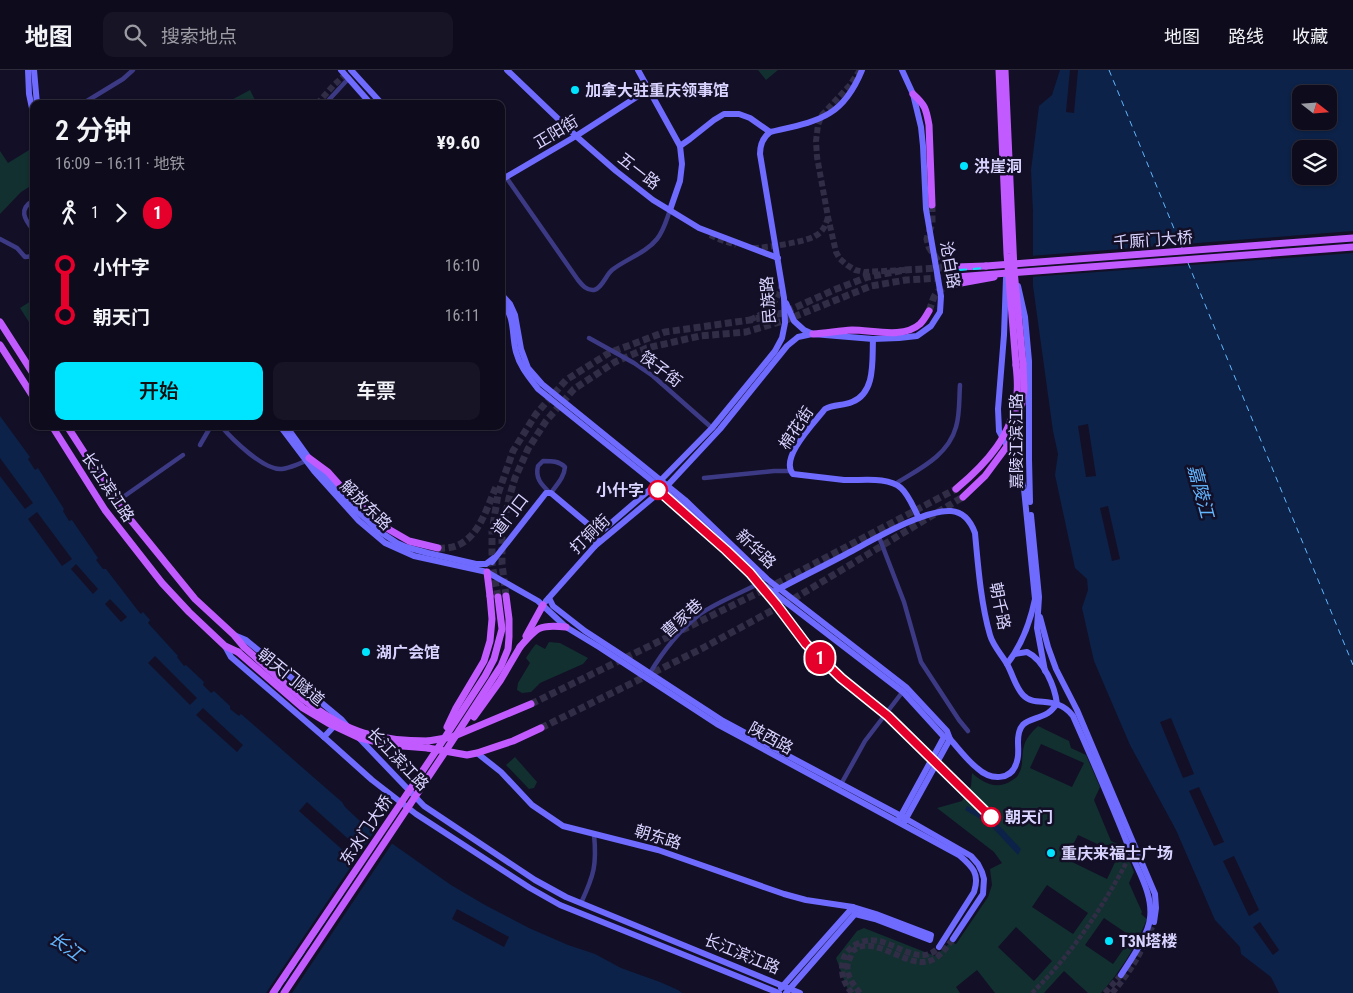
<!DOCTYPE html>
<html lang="zh">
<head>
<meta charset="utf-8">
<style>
	body { margin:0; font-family:"Roboto Condensed","Noto Sans SC",sans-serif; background:#171425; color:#f1f3f6; height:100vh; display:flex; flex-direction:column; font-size:19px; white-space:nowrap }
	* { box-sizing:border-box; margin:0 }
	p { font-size:16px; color:#9b9ba3 }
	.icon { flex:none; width:28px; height:28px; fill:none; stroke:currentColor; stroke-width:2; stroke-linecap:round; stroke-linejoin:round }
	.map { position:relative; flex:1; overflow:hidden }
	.sheet { position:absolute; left:30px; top:30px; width:475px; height:330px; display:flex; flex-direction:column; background:#0e0b1c; border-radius:10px; box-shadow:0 1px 4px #0004,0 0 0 1px #2e2b3b }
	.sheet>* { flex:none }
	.badge { padding:0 10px; border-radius:16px; font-size:18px; line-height:32px }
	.needle { width:32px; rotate:107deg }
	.buttons { position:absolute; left:1292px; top:15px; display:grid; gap:10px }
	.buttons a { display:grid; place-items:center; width:45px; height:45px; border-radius:10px; background:#0e0b1c; box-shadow:0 1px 4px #0004,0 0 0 1px #2e2b3b; font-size:25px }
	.map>.badge { position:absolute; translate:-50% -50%; box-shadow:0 0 0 2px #fff }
	.legs { display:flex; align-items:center; gap:8px; height:55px; padding:0 25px; font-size:16px }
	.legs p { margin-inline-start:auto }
	.headline { display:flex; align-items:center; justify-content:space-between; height:85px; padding:0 25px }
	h1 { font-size:28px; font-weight:600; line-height:38px }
	.button { display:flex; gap:10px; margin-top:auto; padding:10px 25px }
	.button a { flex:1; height:58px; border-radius:10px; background:#00e5ff; color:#111; font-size:20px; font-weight:600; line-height:58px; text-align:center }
	.button a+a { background:#171425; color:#f1f3f6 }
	ul { padding:0 25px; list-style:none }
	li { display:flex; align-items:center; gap:18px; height:50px; font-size:19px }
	li i { display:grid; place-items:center; width:8px; height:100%; margin:0 6px; background:currentColor }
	li i::after { content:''; width:12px; height:12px; margin:-6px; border:4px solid; border-radius:50%; background:#0e0b1c }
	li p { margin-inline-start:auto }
	li:first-child i { background:linear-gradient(#0000 50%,currentColor 0) }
	li:last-child i { background:linear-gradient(currentColor 50%,#0000 0) }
	header { display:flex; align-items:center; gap:30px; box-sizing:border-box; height:70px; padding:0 25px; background:#0e0b1c; border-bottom:1px solid #2e2b3b }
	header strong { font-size:24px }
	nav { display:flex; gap:28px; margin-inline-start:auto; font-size:18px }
	.search { width:350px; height:45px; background:#171425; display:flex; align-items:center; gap:12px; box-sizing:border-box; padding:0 18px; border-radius:10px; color:#9b9ba3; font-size:19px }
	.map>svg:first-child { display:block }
</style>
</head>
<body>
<header>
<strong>地图</strong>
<div class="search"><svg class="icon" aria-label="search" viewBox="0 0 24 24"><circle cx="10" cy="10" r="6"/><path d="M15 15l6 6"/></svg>搜索地点</div>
<nav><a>地图</a><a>路线</a><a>收藏</a></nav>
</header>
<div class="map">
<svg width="1353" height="923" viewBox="0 0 1353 923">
	<rect width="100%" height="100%" fill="#130f26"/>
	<g fill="#12302f" fill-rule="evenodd">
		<polygon points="758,0 778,0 766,10"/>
		<polygon points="250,20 257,34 224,34"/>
		<polygon points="34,77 34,114 21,122 0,144 0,81 8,93"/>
		<polygon points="34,229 34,260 20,238"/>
		<polygon points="549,572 560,573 588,588 583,594 540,613 531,622 522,623 517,620 518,613 530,593 526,588 532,579 536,574 545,579"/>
		<path d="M1038,656L1069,671L1071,678L1086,685L1100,717L1094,730L1111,771L1124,777L1134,802L1129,813L1142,842L1141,844L1147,849C1136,876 1121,901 1101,923H1088L1064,901L1044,923H995L977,900L956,917L960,923H849L836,888L857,861L864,858L935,886L951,872L956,874L988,827L992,815L990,799L1002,793L994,782L937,738L962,731L971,716L972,703C983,713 996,720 1011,711C1014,709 1018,707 1019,703C1024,695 1021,685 1024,676C1026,668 1032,662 1038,656ZM1041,674L1084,693L1072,717L1030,698ZM1078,765L1119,784L1107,809L1066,789ZM1047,815L1088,843L1073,864L1032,837ZM1104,848L1132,867L1113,894L1085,875ZM1016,857L1052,891L1034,911L998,877Z"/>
		<polygon points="515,687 537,712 534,718 529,719 506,695"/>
	</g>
	<g fill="#0c2248" fill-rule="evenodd">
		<path d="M1060,0H1353V923H1279L1271,907L1241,884L1240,877L1215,850L1176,760L1130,675L1094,591L1082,538L1088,520L1087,509L1075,498L1055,405L1058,384L1053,361L1033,216V142L1031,100L1039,36L1052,25ZM1301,24H1329V51H1301ZM1301,79H1329V106H1301Z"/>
		<path d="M0,346L30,387L28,389L35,400L38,398L64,439L63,441L69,451L72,450L98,488L96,490L103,499H106L139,542L141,544L143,542L150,550L148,553L178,586L177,587L184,596L186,595L204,612L203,615L211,623L214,621L230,636V639L239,646L241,644C275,673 308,703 342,732L345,737L360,751L451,815L485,835L529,858L568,875L595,884L621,898L660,912L678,920L682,923H0Z"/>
		<polygon points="967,736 992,748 1021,779 1018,785 989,754 965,740"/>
	</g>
	<g fill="#130f26">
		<polygon points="1070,0 1078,0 1074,43 1066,42"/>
		<polygon points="1353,161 1353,183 1030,207 1030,186"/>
		<polygon points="1088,354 1096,406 1086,407 1078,356"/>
		<polygon points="0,388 33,433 25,439 0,406"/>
		<polygon points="1108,436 1120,489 1112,491 1100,438"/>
		<polygon points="37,442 72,489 62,496 28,449"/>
		<polygon points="76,494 98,519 93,524 71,499"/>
		<polygon points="110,529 127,547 121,552 105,534"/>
		<polygon points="155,586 197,628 190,635 148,593"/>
		<polygon points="203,638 243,675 237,682 196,645"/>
		<polygon points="1171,648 1194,704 1183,708 1160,652"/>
		<polygon points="1199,717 1224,772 1214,776 1189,721"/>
		<polygon points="307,732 354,774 346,783 299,741"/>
		<polygon points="376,759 393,772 292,923 266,923"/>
		<polygon points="1234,786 1259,840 1249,846 1223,791"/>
		<polygon points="457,839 509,867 504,877 452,849"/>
		<polygon points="1260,852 1279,880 1273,885 1253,857"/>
	</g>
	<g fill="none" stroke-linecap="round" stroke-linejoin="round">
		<g stroke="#62b6ff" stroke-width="1" stroke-dasharray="6 5" stroke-linecap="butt">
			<polyline points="1109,0 1182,178"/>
			<polyline points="1188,193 1353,595"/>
		</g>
		<path stroke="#312d47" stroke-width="4.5" stroke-dasharray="4.5 2" stroke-linecap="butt" d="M1032,923C1073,883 1102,838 1129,788"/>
		<g stroke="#312d47" stroke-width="6" stroke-dasharray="6 3" stroke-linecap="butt">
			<polyline points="860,0 850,15 822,45 818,55 816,71 817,87 828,147 836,182 840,189 847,195 855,200 864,202 905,200"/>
			<polyline points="317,34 333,16 348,2"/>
			<polyline points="710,165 721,170 736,175"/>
			<path d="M753,178C765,178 806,172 815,166C823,162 826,155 828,147"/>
			<path d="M750,250C770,240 775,236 782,214"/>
			<path d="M852,923C844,914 840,903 843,891C844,884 850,877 857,874C879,862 897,882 919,885C927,886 934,883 939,877"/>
			<path d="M860,923C852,913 843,901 850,888C851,886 852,883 853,881C871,864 903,894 924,892C938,891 945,879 953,869"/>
			<polyline points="1105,923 1121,905"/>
			<path d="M1112,923C1132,900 1143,880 1154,852"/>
		</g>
		<g stroke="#312d47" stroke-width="7" stroke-dasharray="7 3.5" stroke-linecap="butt">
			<polyline points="932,135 932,153 927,169 929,177 938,191 948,197"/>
			<path d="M929,241C935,225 933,222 950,215"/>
			<path d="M438,478C475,481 484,445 496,417"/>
			<polyline points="506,526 502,494 502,464 509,428 515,408 528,379 546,351 574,319 615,292 647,278 700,266 746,262 786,250 871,216 906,210 956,207"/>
			<polyline points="498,527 492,494 492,462 498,424 513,381 536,344 566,310 609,283 665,262 750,250 783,243 834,220 868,207 905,200 956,197"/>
			<polyline points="531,634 770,517 956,419"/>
			<polyline points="541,658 703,578 795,528 963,427"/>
		</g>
		<g stroke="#3d3a85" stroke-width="4.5">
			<polyline points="82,34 123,9 133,0"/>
			<polyline points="325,34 349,8"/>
			<path d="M506,107L578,210C582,215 587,221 594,220C602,218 606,205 612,200C626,189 646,183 657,169C664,160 666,151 670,140"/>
			<path d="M34,130C18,139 24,149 34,161"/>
			<polyline points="0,169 17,178 25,187 34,186"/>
			<polyline points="589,268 634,293 653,306 712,358"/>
			<path d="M221,356C232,369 264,401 282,399C289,398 303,393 308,389"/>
			<polyline points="200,375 211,356"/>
			<polyline points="704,408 774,401 790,401"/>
			<path d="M895,414C919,399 948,386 956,357C960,344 959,329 960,315"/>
			<path d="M549,422C541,414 535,408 538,396L543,391C552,391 559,391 565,397C564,408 557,414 551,423"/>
			<polyline points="116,432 183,385"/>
			<polyline points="879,467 904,532 921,592 959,650 968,661"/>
			<path d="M650,603C663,581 680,560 700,544C717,532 743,522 762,512"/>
			<polyline points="840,716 865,671 904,620"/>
			<path d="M581,833C594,805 597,795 594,764"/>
		</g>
		<g stroke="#6f6bff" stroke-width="6">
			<polyline points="28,0 29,24 34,48"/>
			<polyline points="34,0 37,34"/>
			<polyline points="341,0 371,34"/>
			<polyline points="351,0 382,34"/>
			<polyline points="507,0 576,66 616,101 653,130 699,158 778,188"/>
			<polyline points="638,0 680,76 682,94 680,111 670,140"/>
			<polyline points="680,76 690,69 714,50 724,44 739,44 750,48 770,62"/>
			<polyline points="501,110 576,66 649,19"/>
			<path d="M1006,208L1004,265L998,339L999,361L1018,396L1024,419L1035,529C1030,553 1022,575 1007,594"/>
			<polyline points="1018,216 1025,247 1029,291 1029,389 1030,432"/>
			<polyline points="501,224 510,234 515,245 521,279 528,298 542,314 685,430 767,509 906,617 947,661 950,669 903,754"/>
			<path d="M501,231C516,248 511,262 516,282C520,297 529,307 538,319L681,434L761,513L903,622L944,667L898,751"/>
			<polyline points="786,233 794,251 804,260 813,264 873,269 899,268 917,266 931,256 940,242 941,226 926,139 923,76 921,57 913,24 902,0"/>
			<path d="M873,269C872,290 876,323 852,332C843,336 834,334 825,339C815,352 779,388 793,404C810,406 827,408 844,410C860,411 888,406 901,418C909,425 914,439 919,448"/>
			<path d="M280,356L314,401L359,451L385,473L414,486L487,502L538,531L566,557L599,577L717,654L959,785C973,797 980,804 974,822L939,877"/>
			<polyline points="286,356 309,388 353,437 379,461 397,473 406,477 428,483 476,494 486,494 494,488"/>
			<polyline points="1031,445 1039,527 1037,558 1045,601"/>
			<path d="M595,460H603L660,411L712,358L775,281L782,268L785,253L784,228L760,84C760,75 762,68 770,62C817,51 842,49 862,0"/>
			<polyline points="492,492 546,423 551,423 595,460 597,469 595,476"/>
			<path d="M773,522C799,508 826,495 852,481C876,468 926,439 951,441C964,442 971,452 975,463C978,496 981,534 990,565C993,576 1002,585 1007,594C1013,605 1015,616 1023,625C1035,638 1056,624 1073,646C1093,691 1113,737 1131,783C1139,803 1153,825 1150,848C1149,864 1130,891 1121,905"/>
			<polyline points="549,528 553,536 585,561 723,651 901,746 971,786 978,794 982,802 984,809 983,824 953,869"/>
			<polyline points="546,531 595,476 667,416 720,359 787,276 798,267 812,264"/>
			<polyline points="1040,547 1048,577 1056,599 1077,640 1155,824 1156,838 1154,852"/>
			<polyline points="234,565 246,570 341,649 348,657"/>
			<polyline points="225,576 231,587 324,667 372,710 416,744 530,818 560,835 779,923"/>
			<polyline points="324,667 337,653"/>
			<polyline points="359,668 424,736 535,810 566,827 800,923"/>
			<path d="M948,668L950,669C959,679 967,690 977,698C990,710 1012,712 1017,691C1019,685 1018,678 1018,672"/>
			<polyline points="477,683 501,702 532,735 563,756 658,780 784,824 806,830 853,837 855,844"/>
			<polyline points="781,918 853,837 876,844 931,865 930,870 875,849 855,844 786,923"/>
		</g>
		<g stroke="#c25bff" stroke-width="7">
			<polyline points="999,0 1007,184 1016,295"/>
			<polyline points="1005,0 1014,200 1023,294"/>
			<path d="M913,24C925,35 926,38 929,55L932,135"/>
			<polyline points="956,197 986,196"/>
			<polyline points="0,252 34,305"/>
			<path d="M813,264C826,263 839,261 852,260C873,260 903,269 920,254C924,250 926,246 929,241"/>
			<polyline points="0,275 34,328"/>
			<polyline points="52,356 105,440 162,513 189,542 225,576 238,582"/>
			<polyline points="67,356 116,432 195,529 234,565 244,577"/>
			<polyline points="309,388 328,402 344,420 383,456 409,471 438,478"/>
			<polyline points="487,502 490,526"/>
			<polyline points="526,566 543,535"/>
			<path d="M520,577C537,557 540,554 566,557"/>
			<polyline points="428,671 452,667 531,634"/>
			<polyline points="428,678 467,685 477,683 513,671 541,658"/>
		</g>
		<g stroke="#00e5ff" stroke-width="2" stroke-dasharray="8 6" stroke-linecap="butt">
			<polyline points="959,200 1353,169"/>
			<polyline points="276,923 435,685"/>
		</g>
		<path stroke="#6f6bff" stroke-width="6" d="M1015,584L1027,582C1044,590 1055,617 1057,634C1054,637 1052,641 1048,643C1033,652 1018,647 1018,672"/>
		<g stroke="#c25bff" stroke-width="7">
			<polyline points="986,196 1353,168"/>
			<polyline points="956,207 1353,177"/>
			<polyline points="950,215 994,207"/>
			<path d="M956,419C987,393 1013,365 1017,323C1018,314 1017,304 1016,295"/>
			<polyline points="963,427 985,406 1011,371 1020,346 1024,320 1023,294"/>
			<path d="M244,577C278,607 319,650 364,663C385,669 406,671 428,671"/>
			<polyline points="238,582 303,638 328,653 360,668 390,675 428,678"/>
			<polyline points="474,647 500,611 520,577"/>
			<polyline points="447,657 456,638 484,591 490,571 492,549 490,526"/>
			<polyline points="273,923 438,678 485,606 494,589 502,559 498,527"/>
			<polyline points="284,923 445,682 501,596 508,579 509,567 509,549 506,526"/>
		</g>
	</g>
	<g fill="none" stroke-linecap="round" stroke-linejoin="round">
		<g stroke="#fff" stroke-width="11">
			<polyline id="line-1" points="658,420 726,480 750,503 776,534 806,574 841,608 888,646 991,747"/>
		</g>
		<use href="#line-1" stroke="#e4002b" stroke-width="8"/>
	</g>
	<g fill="#00e5ff" stroke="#130f26" stroke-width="2">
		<circle cx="575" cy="20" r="5"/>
		<circle cx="964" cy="96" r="5"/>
		<circle cx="366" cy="582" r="5"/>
		<circle cx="1051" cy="783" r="5"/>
		<circle cx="1109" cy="871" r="5"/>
	</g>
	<g fill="#fff" stroke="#e4002b" stroke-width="2.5">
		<circle cx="658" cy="420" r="9"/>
		<circle cx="991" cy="747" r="9"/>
	</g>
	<g text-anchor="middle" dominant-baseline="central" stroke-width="5" stroke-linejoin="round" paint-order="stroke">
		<g font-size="16" font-weight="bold" fill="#d9d4ff" stroke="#130f26" text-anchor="start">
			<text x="585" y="20">加拿大驻重庆领事馆</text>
			<text x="974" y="96">洪崖洞</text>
			<text x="376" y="582">湖广会馆</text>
			<text x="1061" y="783">重庆来福士广场</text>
			<text x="1119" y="871">T3N塔楼</text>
		</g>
		<g font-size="16" fill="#d9d4ff" stroke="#130f26">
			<text transform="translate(556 62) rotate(-31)">正阳街</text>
			<text transform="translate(639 101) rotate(38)">五一路</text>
			<text transform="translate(1153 170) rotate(-4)">千厮门大桥</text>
			<text transform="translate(950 195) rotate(80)">沧白路</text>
			<text transform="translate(768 230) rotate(-94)">民族路</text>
			<text transform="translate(661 299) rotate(37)">筷子街</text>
			<text transform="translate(796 358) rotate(-56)">棉花街</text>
			<text transform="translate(1016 371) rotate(-90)">嘉陵江滨江路</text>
			<text transform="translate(108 417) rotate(56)">长江滨江路</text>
			<text transform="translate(366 435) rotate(44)">解放东路</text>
			<text transform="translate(510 445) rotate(-52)">道门口</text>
			<text transform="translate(590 464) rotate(-44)">打铜街</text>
			<text transform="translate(756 479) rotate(44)">新华路</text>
			<text transform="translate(1000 536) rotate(79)">朝千路</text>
			<text transform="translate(682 548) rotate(-42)">曹家巷</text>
			<text transform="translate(291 607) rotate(39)">朝天门隧道</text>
			<text transform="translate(771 668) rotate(29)">陕西路</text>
			<text transform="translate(398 689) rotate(46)">长江滨江路</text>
			<text transform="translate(366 760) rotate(-56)">东水门大桥</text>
			<text transform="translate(658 767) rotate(17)">朝东路</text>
			<text transform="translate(742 884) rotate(22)">长江滨江路</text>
		</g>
		<g font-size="16" font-weight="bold" fill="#d9d4ff" stroke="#130f26" text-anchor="end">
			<text x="644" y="420">小什字</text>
			<text x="1005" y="747" text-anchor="start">朝天门</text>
		</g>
		<g font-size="18" font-style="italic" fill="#62b6ff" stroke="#130f26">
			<text transform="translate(1201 421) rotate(75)">嘉陵江</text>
			<text transform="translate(66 876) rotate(35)">长江</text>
		</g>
	</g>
</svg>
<div class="buttons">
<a><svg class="needle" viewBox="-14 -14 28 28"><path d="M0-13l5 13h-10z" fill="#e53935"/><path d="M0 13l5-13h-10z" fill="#9b9ba3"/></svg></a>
<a><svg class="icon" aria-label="layers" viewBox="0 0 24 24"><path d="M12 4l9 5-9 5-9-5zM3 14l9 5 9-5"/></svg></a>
</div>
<b class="badge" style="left:820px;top:588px;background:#e4002b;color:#fff">1</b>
<section class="sheet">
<div class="headline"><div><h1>2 分钟</h1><p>16:09 – 16:11 · 地铁</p></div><b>¥9.60</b></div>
<div class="legs"><svg class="icon" aria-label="walk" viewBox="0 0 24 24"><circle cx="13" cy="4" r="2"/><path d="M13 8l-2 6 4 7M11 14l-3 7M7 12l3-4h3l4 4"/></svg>1<svg class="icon" aria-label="forward" viewBox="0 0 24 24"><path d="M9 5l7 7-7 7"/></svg><b class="badge" style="background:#e4002b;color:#fff">1</b></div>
<ul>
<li><i style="color:#e4002b"></i><b>小什字</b><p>16:10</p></li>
<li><i style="color:#e4002b"></i><b>朝天门</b><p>16:11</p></li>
</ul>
<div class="button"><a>开始</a><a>车票</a></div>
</section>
</div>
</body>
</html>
